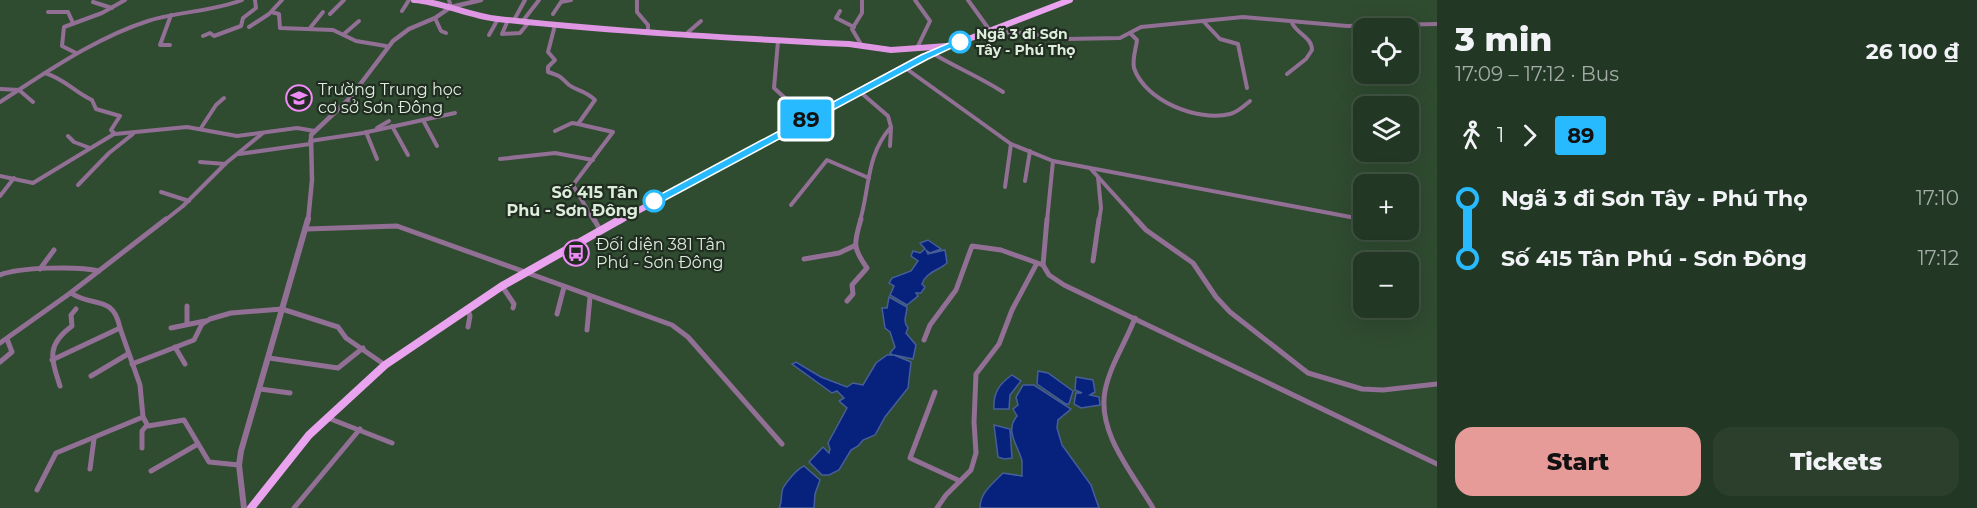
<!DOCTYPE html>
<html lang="en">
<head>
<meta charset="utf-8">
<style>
	body { margin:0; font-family:Montserrat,sans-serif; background:#2b3f2c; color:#f1f3f6; height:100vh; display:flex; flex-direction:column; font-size:22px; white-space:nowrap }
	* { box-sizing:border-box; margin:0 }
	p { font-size:20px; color:#a3aca6 }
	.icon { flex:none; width:33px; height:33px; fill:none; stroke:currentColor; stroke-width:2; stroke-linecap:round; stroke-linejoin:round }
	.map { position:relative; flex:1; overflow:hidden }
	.side { display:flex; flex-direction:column; background:#233824; width:540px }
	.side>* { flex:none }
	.badge { padding:0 12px; border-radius:4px; font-size:21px; line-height:39px }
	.controls { position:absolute; left:1353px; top:18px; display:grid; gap:12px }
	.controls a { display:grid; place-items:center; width:66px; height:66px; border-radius:12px; background:#233824; box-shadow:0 6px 24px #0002,0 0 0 2px #405241; font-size:30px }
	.map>.badge { position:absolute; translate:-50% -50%; box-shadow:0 0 0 3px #fff }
	.legs { display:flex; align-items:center; gap:9px; height:66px; padding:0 18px; font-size:20px }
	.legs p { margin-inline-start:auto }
	.overview { display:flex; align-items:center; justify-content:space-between; height:102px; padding:0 18px }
	h1 { font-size:33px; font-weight:800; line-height:45px }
	.primary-button { display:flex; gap:12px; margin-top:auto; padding:12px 18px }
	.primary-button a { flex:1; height:69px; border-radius:18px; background:#e69b98; color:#111; font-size:24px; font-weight:800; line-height:69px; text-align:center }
	.primary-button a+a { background:#2b3f2c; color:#f1f3f6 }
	ul { padding:0 18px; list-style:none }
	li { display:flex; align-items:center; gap:21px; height:60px; font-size:22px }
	li i { display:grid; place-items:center; width:9px; height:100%; margin:0 8px; background:currentColor }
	li i::after { content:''; width:15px; height:15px; margin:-8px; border:4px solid; border-radius:50%; background:#233824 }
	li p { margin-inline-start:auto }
	li:first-child i { background:linear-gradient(#0000 50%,currentColor 0) }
	li:last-child i { background:linear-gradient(currentColor 50%,#0000 0) }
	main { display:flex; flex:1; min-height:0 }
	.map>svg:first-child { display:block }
</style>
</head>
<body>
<main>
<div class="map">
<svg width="1437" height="508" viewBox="0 0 1437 508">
	<rect width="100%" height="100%" fill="#2f4b30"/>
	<g fill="#07227c" stroke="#475f99" stroke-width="1.5">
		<path d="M928,240L941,249L930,253L926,250L928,254L945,250L947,263C938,271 926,272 922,284L925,287L921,293H916L918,296L907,305L890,295L894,286L889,283L892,278L911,271L918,261L911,256L913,251L920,253L925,249L920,243Z"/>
		<path d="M889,297L907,307C907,314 902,321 908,328L906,333L916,345L913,359L894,355L911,362L908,388L885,417L875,435L863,440L858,446L851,450L839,470L829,475H822L809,462L823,447L829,453L830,449L828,443L847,408L839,401L844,398L837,391L832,393L792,364L796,362L821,377L847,387L853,383L863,385L876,363L887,355H893L890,353L895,347L890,332L885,328L882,308H887Z"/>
		<polygon points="1038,371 1048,373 1073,391 1069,404 1066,404 1037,384"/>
		<path d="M1012,375L1021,381L1010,395L1009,409H994C993,393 999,384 1012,375Z"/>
		<polygon points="1076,377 1093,380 1095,392 1090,395 1099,397 1100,405 1081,408 1074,404 1076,393 1082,393 1075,390"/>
		<path d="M1023,385H1034L1071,409L1058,420L1057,428L1062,445L1091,485L1099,508H980C980,493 992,484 1003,473L1022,476C1022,471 1022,466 1022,461C1019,447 1004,431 1017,416L1013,409L1018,405L1016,397Z"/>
		<polygon points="994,425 1010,429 1012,458 1004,459 998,457"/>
		<path d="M804,466L820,480L815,494L814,508H779C783,501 780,495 783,488C787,481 797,469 804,466Z"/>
	</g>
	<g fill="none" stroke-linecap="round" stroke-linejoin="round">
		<g stroke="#926f94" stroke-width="4">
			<polyline points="449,0 451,7"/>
			<polyline points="637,0 637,12 648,25 648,31"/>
			<polyline points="862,0 862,13 852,29 862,46"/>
			<polyline points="915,0 930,21 917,48"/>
			<polyline points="968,0 991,32"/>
			<polyline points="93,2 112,8"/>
			<polyline points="402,11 409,0"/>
			<polyline points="840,11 836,18 854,27"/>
			<polyline points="48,12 68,12 73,23"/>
			<polyline points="271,12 279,14 280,28 333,30 356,41 386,46"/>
			<polyline points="330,14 344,0"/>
			<polyline points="553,14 561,2 571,0"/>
			<polyline points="435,18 441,31 446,33"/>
			<polyline points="508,20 502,34 520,33 529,22"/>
			<polyline points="514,20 525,0"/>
			<polyline points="1203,21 1220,39 1238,44 1247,88"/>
			<polyline points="522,22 539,0"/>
			<path d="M555,25L548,52L555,60L548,67V72C563,77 559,76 569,85C577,91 585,90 595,100L578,124L613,132L573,185L594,221"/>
			<polyline points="249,27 269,14 282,0"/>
			<polyline points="310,28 323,12"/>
			<polyline points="991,32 1025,33 1066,39 1120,38 1141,27 1243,17 1347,26 1437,24"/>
			<path d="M1130,33L1137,40C1136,49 1132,59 1134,68C1145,101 1198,122 1230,114C1238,112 1244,106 1250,101"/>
			<polyline points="344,34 359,21"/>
			<polyline points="686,34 701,21"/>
			<polyline points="489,35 498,19"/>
			<polyline points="203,36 210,33 214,36 241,26 243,18 256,8 255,0"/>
			<polyline points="778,41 774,88 796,108 783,115"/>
			<polyline points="170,45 160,45 171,15"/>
			<polyline points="76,53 62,46 64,27 102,13 125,0"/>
			<path d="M932,53C955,67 980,77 1003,92"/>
			<polyline points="904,67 1011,144 1053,161 1047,221"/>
			<path d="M45,73C65,79 74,92 92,100L96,109L120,116L111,130L115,134L187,127L237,136L297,128L315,131"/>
			<path d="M1287,74L1306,59L1312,50C1312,37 1297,34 1292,23"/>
			<polyline points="0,89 20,90"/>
			<polyline points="19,90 33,102"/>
			<path d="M859,91L888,116L891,127C866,155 870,187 860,221"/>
			<path d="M0,102C47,72 95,38 148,21C179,11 212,12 242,0"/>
			<polyline points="423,120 437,146"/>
			<polyline points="392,126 408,155"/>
			<polyline points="201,128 216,105 224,98"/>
			<polyline points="377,128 389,121"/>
			<polyline points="555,131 572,123 578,124"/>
			<polyline points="366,132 377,159"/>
			<polyline points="68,136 74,142 90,148"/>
			<polyline points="310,141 363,133 455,113"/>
			<polyline points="890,146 891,128"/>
			<polyline points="239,154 310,144"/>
			<polyline points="500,159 555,153 593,160"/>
			<polyline points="1053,161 1361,219"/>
			<polyline points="200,162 225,164"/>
			<polyline points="1090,168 1138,221"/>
			<polyline points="0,176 33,183 114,134"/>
			<polyline points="1098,177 1101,208 1099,221"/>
			<polyline points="1025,181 1030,151"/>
			<polyline points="78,185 109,153 133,134"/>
			<polyline points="1005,187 1011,144"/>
			<polyline points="161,192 189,201"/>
			<polyline points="0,196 14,178"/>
			<polyline points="791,205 827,160 869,178"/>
			<polyline points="164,221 183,206 226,163 263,133"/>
		</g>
		<g stroke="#926f94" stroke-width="5">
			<polyline points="594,219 600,230"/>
			<polyline points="1136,219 1146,230 1193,263 1216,297 1230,312 1308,373 1362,389 1383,390 1437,384"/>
			<polyline points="307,229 397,226 672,325 688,337 782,444"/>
			<polyline points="804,259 839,253 854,246"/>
			<polyline points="1093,261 1099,219"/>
			<polyline points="1043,265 1049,275 1064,285 1437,464"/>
			<polyline points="40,269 54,250"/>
			<path d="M0,275C19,267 79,266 99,271"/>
			<polyline points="502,286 514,304 513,308"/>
			<path d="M847,301L853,294L852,285L867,268C852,247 854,243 861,219"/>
			<polyline points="187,306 187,323"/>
			<polyline points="468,310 470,316 468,327"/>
			<polyline points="557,314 564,287"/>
			<path d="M1135,318C1126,342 1110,365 1105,391C1097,433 1133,474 1153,508"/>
			<polyline points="120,328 140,385 143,417"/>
			<polyline points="171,328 205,321"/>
			<polyline points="587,330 590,297"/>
			<polyline points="924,340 930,325 956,290 972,246 1001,250 1043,265 1047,219"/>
			<polyline points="0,343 69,294 166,219"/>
			<polyline points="175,347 185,364"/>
			<polyline points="269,358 338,368 363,348"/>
			<path d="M52,360L120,328C113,294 93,308 71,293"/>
			<polyline points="0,362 12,352 7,339"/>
			<polyline points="132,364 194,340 202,324 210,319 231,313 282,309 338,327 346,338 385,365"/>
			<polyline points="91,376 128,354"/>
			<path d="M60,386C51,358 46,345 72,326L71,315L76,309"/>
			<polyline points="260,389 290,393"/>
			<polyline points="935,392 910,458 960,481"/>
			<polyline points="328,418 392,443"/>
			<polyline points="142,448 142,431 147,425"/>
			<polyline points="90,469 94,439"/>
			<polyline points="151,471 198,444"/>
			<polyline points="37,490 56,453 143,417 148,426 184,420 209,462 239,465"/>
			<polyline points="294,508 360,429"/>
			<polyline points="937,508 946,495 971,470 976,453 974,422 976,374 999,344 1012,310 1037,263"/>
		</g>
		<polyline stroke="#926f94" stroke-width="4.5" points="308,221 312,180 311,135 349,99 393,41 409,29 435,18 451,7 481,0"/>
		<polyline stroke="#926f94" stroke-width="6" points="244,508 239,465 241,451 308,219"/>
		<path stroke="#df97e3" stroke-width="6" d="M414,0C443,2 469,16 498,19C615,32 732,38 849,44L891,50L947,46"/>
		<polyline stroke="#eaa3ee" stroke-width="6" points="619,221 924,56 1070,0"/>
		<polyline stroke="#eaa3ee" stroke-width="8" points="251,508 309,435 385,365 502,286 621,219"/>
	</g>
	<polygon fill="#27baff" stroke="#fff" stroke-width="1.5" points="956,40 964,42 928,59 658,204 650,204 648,201 921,55"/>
	<defs>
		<g id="school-ring" transform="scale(1.35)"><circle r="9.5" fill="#212d21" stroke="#ef8bf6" stroke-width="1.5"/><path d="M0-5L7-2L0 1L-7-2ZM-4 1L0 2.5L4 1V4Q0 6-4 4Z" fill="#ef8bf6"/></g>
		<g id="bus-ring" transform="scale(1.35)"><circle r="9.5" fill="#212d21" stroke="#ef8bf6" stroke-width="1.5"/><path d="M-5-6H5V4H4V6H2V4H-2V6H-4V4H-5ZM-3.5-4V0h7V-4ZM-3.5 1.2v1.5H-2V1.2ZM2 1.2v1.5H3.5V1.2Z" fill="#ef8bf6"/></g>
	</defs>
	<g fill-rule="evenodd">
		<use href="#school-ring" x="299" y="98"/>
		<use href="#bus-ring" x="576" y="253"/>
	</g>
	<g fill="#fff" stroke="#27baff" stroke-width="3">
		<circle cx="960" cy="42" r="10"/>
		<circle cx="654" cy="201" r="10"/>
	</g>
	<g text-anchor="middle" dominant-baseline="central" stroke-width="4.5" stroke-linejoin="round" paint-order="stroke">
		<g font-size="14" font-weight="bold" fill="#dceddc" stroke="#212d21" text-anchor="start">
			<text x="976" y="34">Ngã 3 đi Sơn<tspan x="976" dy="16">Tây - Phú Thọ</tspan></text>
		</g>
		<g font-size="16" fill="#dceddc" stroke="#212d21" text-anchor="start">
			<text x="318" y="89">Trường Trung học<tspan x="318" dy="18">cơ sở Sơn Đông</tspan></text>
			<text x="596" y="244">Đối diện 381 Tân<tspan x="596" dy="18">Phú - Sơn Đông</tspan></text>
		</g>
		<g font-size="16" font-weight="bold" fill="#dceddc" stroke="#212d21" text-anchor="end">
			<text x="638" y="192">Số 415 Tân<tspan x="638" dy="18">Phú - Sơn Đông</tspan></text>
		</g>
	</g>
</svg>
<div class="controls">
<a><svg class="icon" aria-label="locate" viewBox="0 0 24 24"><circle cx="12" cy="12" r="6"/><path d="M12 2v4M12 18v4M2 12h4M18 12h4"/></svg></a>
<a><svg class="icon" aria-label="layers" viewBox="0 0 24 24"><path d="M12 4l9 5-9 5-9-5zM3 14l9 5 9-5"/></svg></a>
<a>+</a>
<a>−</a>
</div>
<b class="badge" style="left:806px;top:119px;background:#27baff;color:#111">89</b>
</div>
<section class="side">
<div class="overview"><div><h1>3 min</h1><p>17:09 – 17:12 · Bus</p></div><b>26 100 ₫</b></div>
<div class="legs"><svg class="icon" aria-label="walk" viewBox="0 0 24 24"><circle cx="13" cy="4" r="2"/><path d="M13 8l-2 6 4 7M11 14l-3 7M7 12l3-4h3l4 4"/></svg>1<svg class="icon" aria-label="forward" viewBox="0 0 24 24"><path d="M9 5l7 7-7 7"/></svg><b class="badge" style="background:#27baff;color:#111">89</b></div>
<ul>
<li><i style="color:#27baff"></i><b>Ngã 3 đi Sơn Tây - Phú Thọ</b><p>17:10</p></li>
<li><i style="color:#27baff"></i><b>Số 415 Tân Phú - Sơn Đông</b><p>17:12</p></li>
</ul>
<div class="primary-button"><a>Start</a><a>Tickets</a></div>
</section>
</main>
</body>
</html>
